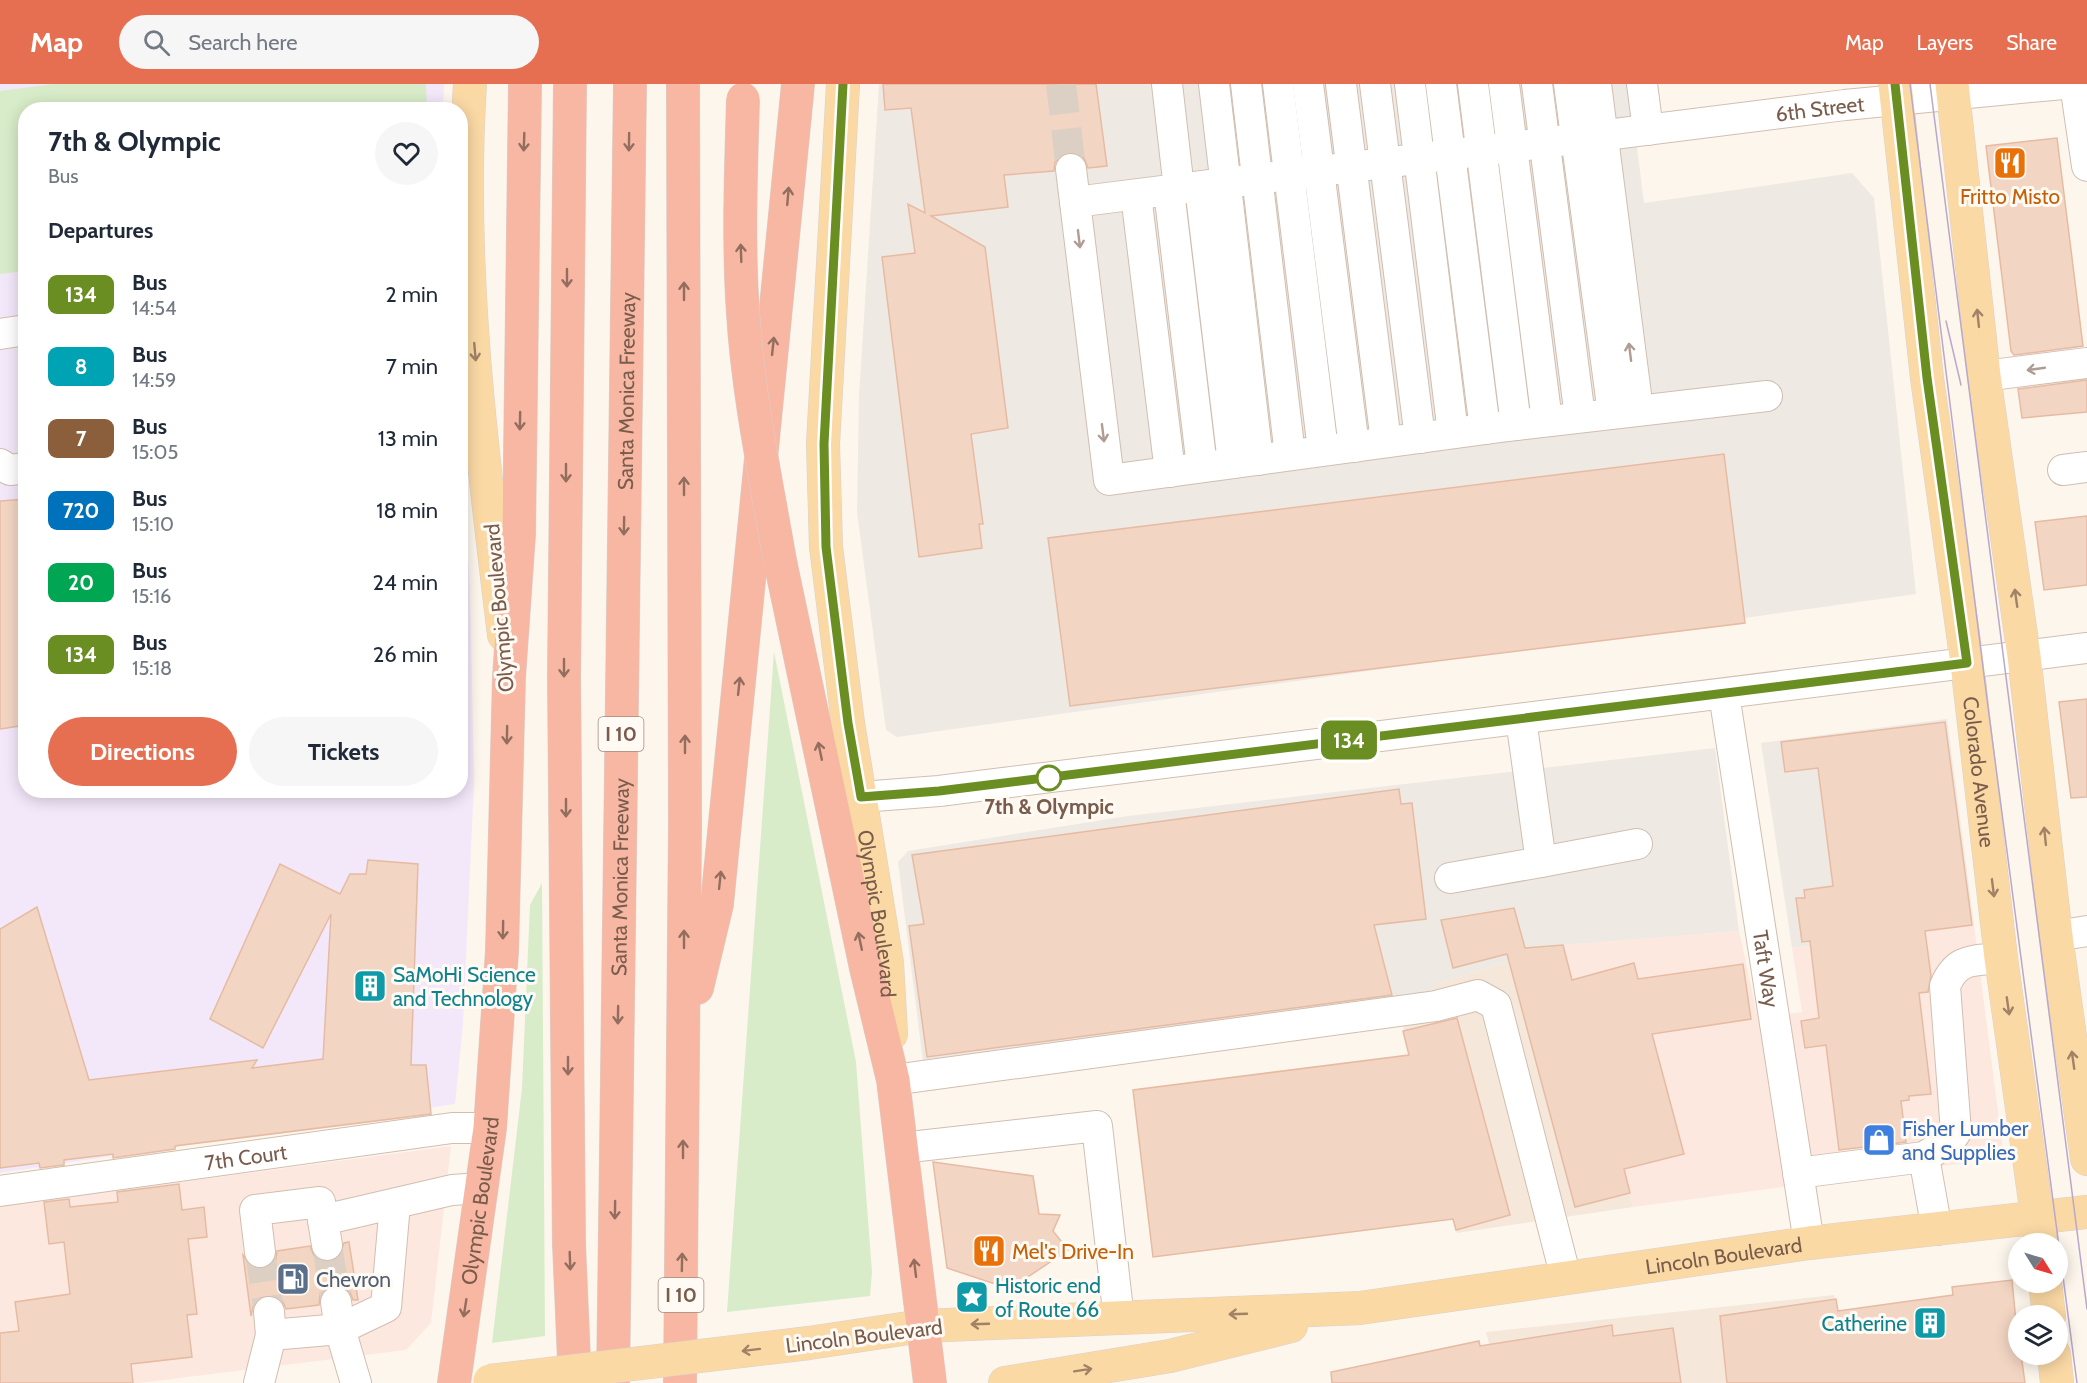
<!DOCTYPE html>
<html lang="en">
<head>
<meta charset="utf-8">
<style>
	body { margin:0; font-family:Cabin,sans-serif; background:#f6f6f7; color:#1f2937; height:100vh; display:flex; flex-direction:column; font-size:22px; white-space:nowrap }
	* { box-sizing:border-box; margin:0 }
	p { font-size:20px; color:#747a83 }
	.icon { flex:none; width:33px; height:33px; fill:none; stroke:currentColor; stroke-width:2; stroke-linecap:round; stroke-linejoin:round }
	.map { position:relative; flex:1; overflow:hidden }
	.sheet { position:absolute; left:18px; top:18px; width:450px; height:696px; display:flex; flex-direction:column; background:#fff; border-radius:24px; box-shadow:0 3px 15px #0003 }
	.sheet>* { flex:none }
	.badge { padding:0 12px; border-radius:9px; font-size:21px; line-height:39px }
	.needle { width:39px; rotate:127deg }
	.fabs { position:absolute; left:2008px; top:1149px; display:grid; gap:12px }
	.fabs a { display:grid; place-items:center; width:60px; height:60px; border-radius:50%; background:#fff; box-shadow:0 3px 15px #0003; font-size:30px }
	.map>.badge { position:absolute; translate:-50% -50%; box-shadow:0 0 0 3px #fff }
	h2 { padding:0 30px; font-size:22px; line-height:54px }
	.round { display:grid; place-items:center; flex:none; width:63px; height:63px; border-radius:32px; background:#f6f6f7 }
	.headline { display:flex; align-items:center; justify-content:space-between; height:102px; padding:0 30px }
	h1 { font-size:28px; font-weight:700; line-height:45px }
	.action { display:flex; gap:12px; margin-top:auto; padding:12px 30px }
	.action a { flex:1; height:69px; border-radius:36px; background:#e76f51; color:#fff; font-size:24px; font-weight:700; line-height:69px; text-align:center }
	.action a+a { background:#f6f6f7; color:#1f2937 }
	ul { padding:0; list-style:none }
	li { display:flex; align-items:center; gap:18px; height:72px; padding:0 30px }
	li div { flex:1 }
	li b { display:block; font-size:22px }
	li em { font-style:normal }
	li .badge { min-width:66px; font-weight:700; text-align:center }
	header { display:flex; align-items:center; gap:36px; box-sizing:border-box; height:84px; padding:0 30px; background:#e76f51; color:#fff }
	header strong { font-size:28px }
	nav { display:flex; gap:33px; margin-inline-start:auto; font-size:21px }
	.search { width:420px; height:54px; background:#f6f6f7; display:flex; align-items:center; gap:15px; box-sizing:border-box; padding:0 21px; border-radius:33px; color:#747a83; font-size:22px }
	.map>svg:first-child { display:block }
</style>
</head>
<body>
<header>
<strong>Map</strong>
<div class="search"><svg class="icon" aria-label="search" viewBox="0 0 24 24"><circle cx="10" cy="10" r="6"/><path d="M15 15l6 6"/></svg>Search here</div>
<nav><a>Map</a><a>Layers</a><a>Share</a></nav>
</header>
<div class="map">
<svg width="2087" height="1299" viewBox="0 0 2087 1299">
	<rect width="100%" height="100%" fill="#fdf6ec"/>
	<g fill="#f5e8da">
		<polygon points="1563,861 1633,1123 1457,1149 1399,926 1436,900"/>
		<polygon points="1834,1211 1847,1299 1499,1299 1486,1248"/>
	</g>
	<g fill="#fde8e0">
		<polygon points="1974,841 2004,1074 1633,1123 1563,861 1739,847 1758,934 1802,928 1792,864"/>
		<polygon points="451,1062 431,1239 406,1266 140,1299 0,1299 0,1122"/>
	</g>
	<g fill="#efe9e4">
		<polygon points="879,0 1629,0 1644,119 1852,89 1874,114 1916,510 897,653 886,646 857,428 859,311"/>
		<polygon points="1947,635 1974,841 1792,864 1761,659"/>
		<polygon points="1715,664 1739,847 1563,861 1436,900 1436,922 923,978 898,778 908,767 1128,732"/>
	</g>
	<polygon fill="#f3e8fa" points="0,0 444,0 443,25 26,26 26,706 460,706 461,355 470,506 474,699 463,940 455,1020 0,1089"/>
	<g fill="#d8ecc9">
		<polygon points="53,0 426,0 427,25 26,26 25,187 0,190 0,7"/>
		<polygon points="774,568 856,978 872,1188 870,1212 727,1228"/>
		<polygon points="542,799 545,1252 492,1259 522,1004 530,821"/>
	</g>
	<g fill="#f3d5c3" stroke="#e6bba3" stroke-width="1.5">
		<polygon points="883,0 1096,0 1107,82 1088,84 1084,74 1077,69 1068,68 1055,78 1054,87 1004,91 1008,123 931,132 985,163 1008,344 971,350 983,440 979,440 982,464 919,473 882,173 915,169 908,120 925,129 911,24 885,26"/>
		<polygon points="2057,54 2083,262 2014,271 2011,267 1986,62"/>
		<polygon points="2087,296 2087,328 2022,334 2018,305"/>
		<polygon points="1724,370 1745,539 1070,622 1048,454"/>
		<polygon points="26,415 26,641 0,645 0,417"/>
		<polygon points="2087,432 2087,501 2044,506 2035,438"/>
		<polygon points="2087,615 2087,713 2071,714 2059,618"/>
		<polygon points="1945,638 1972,841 1925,847 1931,892 1928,908 1919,909 1931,1010 1909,1012 1909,1016 1901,1017 1906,1058 1839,1066 1826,961 1805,964 1801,937 1819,934 1810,857 1802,858 1796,814 1805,814 1804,806 1833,802 1818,684 1785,688 1781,658"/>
		<polygon points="1399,705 1401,720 1412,719 1426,835 1374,841 1392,911 927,973 909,842 924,840 912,771"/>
		<polygon points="368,776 418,780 411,981 426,981 431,1030 175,1062 175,1065 113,1074 113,1070 64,1076 64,1081 40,1084 39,1079 0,1084 0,845 37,823 89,996 257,976 252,984 323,975 331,830 263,964 210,935 280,780 340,810 350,790 366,790"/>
		<polygon points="1514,824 1525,864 1563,861 1572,896 1634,879 1638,895 1743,880 1751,935 1652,950 1684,1070 1624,1085 1630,1109 1575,1123 1507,870 1453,884 1441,836"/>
		<polygon points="1457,934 1510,1131 1456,1146 1453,1135 1153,1173 1133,1006 1409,971 1403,947"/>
		<polygon points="933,1078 1033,1092 1039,1130 1060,1131 1053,1147 1068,1166 1010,1205 947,1184"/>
		<polygon points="179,1100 182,1126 204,1123 207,1153 188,1155 197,1230 187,1231 192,1273 131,1280 133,1299 0,1299 0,1249 19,1247 15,1218 70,1210 64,1158 49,1160 44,1118 69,1115 70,1123 118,1118 117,1108"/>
		<polygon points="349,1158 358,1216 353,1216 350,1208 343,1202 333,1201 320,1211 319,1221 286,1225 283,1218 276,1212 260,1214 254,1220 251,1232 243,1171 253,1184 263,1185 276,1175 277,1167 310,1162 314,1172 329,1178 338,1174 344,1159"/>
		<polygon points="2012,1196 2019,1270 2021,1270 2025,1299 1727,1299 1720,1232 1836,1215 1838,1227 1953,1211 1952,1203"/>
		<polygon points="1612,1241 1613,1252 1673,1244 1681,1299 1332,1299 1331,1288 1479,1257 1480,1262"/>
	</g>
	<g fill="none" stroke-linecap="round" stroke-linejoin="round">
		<g stroke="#dcd0c4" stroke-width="30" stroke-dasharray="30 15" stroke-linecap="butt">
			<polyline points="1061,0 1071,85"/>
			<polyline points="327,1161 336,1218"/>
			<polyline points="260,1168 269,1228"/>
		</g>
		<g stroke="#d1beb0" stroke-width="32">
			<g id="minor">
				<polyline points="1167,0 1179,105"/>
				<polyline points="1214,0 1258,376"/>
				<polyline points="1246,0 1290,371"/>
				<polyline points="1278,0 1323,366"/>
				<polyline points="1308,0 1354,363"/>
				<polyline points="1341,0 1386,358"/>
				<polyline points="1375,0 1420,354"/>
				<polyline points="1410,0 1453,349"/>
				<polyline points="1441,0 1485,345"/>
				<polyline points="1473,0 1516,341"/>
				<polyline points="1504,0 1547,337"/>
				<polyline points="1537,0 1580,333"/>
				<polyline points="1569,0 1613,329"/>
				<polyline points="1596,0 1638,326"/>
				<polyline points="1642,0 1648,46"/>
				<polyline points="2075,0 2087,82"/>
				<polyline points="1071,85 1075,118"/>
				<polyline points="1200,103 1233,379"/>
				<polyline points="1169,107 1202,383"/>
				<polyline points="1136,111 1170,388"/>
				<polyline points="0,250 26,246"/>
				<polyline points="1984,292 2087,279"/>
				<path id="s1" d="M1767,312L1499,343L1109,396L1075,118L1845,21L2063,0"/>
				<polyline points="0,380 10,386 26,384"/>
				<polyline points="2063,386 2087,383"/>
				<path id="s2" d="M1724,610L1809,1159"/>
				<polyline points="861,713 939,707 2087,564"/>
				<polyline points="1541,778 1637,760"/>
				<polyline points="1450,794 1541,778 1521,635"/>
				<polyline points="2056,852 2087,847"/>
				<polyline points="893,996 1436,922 1478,911 1496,921 1566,1194"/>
				<polyline points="901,1064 1097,1042 1119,1235"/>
				<polyline points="1924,1073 1937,1146"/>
				<path d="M1798,1089L1924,1073L1950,1057L1956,1048L1945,902C1957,873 1974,877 2001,874"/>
				<path id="s3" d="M0,1107L452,1044H490"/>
				<polyline points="323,1136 327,1161"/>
				<polyline points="260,1168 255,1126 320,1118 323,1136 452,1106 482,1104"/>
				<polyline points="336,1218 340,1245 356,1299"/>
				<polyline points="271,1251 340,1245 386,1223 395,1120"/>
				<polyline points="259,1299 271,1251 269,1228"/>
			</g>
		</g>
		<g stroke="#dad1cd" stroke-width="34">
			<g id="major">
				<path d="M470,0C458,184 482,369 504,551"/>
				<path id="s4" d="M843,0L823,360L826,463L848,639L887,879L891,950"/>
				<path id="s5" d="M1895,0L1927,294L1967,579L2001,874L2041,1160"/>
				<polyline points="1952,0 1984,292 2024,572 2056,852 2087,1075"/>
				<polyline points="2045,1198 2049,1232"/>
				<path id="s6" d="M809,1259L922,1242L1360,1224L1809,1159L2087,1128"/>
				<polyline points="2054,1270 2057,1299"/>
				<polyline points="1005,1299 1170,1272 1291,1242"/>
			</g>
		</g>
		<g stroke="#dad1cd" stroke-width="34">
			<g id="highway">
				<polyline points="570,0 564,593 569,1160 575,1299"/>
				<polyline points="780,477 866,884 893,996 930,1299"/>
				<polyline points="697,904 717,820 798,0"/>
				<path id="s7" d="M454,1299L490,1044L502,867L509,593L519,450L525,0"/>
				<path id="s8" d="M613,1299L630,0"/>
				<polyline points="680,1299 685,742 683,0"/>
			</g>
		</g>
		<use href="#minor" stroke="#fff" stroke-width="30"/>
		<use href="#major" stroke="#fbd9a5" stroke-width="33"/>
		<use href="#highway" stroke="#f7b7a3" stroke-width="33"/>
		<g stroke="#b9a8c9" stroke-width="1.5">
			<polyline points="1910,0 1988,623 2077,1299"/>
			<polyline points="1930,0 2087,1225"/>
			<polyline points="1946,237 1961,301"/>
		</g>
		<g stroke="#dad1cd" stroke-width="34" stroke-linecap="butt">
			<polyline id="major-bridge" points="490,1297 809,1259"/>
		</g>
		<g stroke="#dad1cd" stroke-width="34" stroke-linecap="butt">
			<path id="highway-bridge" d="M743,15C741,86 738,158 743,229C748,312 766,395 780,477"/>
		</g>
		<use href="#major-bridge" stroke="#fbd9a5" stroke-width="33"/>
		<use href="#highway-bridge" stroke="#f7b7a3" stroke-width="33"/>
	</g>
	<defs><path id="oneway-shaft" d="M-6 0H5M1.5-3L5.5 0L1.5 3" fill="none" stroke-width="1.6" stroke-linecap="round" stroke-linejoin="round" transform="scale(1.5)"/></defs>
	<g stroke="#936e5e">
		<use href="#oneway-shaft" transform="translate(524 58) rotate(92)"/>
		<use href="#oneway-shaft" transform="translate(629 58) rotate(91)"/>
		<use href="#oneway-shaft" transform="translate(788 112) rotate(-85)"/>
		<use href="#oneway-shaft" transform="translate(741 169) rotate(-92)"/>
		<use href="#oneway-shaft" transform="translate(567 194) rotate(90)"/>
		<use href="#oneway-shaft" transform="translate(684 207) rotate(-90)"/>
		<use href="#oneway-shaft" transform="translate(773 262) rotate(-84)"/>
		<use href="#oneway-shaft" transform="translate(520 337) rotate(91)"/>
		<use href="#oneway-shaft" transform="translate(566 389) rotate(90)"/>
		<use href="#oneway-shaft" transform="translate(684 402) rotate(-90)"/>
		<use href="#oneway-shaft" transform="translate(624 442) rotate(91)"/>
		<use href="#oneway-shaft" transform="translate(564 584) rotate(90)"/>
		<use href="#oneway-shaft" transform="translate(739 602) rotate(-84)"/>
		<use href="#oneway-shaft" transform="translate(507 651) rotate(91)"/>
		<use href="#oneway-shaft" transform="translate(685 660) rotate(-90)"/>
		<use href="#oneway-shaft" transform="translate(820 667) rotate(-102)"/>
		<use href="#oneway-shaft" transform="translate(566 724) rotate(90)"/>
		<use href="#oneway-shaft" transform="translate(720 796) rotate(-84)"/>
		<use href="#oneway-shaft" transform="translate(503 846) rotate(91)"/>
		<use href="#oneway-shaft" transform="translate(684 855) rotate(-90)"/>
		<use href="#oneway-shaft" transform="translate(860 857) rotate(-102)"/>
		<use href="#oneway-shaft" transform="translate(618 931) rotate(91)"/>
		<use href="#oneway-shaft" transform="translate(568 982) rotate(90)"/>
		<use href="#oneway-shaft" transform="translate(683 1065) rotate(-90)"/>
		<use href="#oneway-shaft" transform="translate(615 1126) rotate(91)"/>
		<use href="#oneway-shaft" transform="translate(570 1177) rotate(88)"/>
		<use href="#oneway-shaft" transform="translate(682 1178) rotate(-89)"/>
		<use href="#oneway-shaft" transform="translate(915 1184) rotate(-97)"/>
		<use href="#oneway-shaft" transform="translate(465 1224) rotate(99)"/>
	</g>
	<g stroke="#af9d94">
		<use href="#oneway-shaft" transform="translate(1079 155) rotate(83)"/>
		<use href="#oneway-shaft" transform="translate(1630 268) rotate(-97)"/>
		<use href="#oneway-shaft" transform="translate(2036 285) rotate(172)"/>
		<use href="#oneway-shaft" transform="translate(1103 349) rotate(83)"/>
	</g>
	<g stroke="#a18267">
		<use href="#oneway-shaft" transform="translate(1978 234) rotate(-96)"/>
		<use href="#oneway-shaft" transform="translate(475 268) rotate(85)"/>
		<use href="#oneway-shaft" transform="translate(2016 514) rotate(-98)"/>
		<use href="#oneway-shaft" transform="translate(2045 752) rotate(-96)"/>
		<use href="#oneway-shaft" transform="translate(1993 804) rotate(83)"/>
		<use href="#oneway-shaft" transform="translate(2008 922) rotate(82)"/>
		<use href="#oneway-shaft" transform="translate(2073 976) rotate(-98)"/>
		<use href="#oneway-shaft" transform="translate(1238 1230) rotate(178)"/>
		<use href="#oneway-shaft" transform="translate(980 1240) rotate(178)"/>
		<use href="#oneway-shaft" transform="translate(751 1266) rotate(173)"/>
		<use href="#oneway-shaft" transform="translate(1083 1286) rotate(-9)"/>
	</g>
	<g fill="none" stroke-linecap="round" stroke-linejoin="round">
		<g stroke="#fff" stroke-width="14">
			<polyline id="line" points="843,0 824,360 826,463 848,639 861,713 939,707 1967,579 1927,294 1895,0"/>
		</g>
		<use href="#line" stroke="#6b8e23" stroke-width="9"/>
	</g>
	<defs>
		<g id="restaurant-square" transform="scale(1.725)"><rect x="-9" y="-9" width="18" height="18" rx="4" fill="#e8710a" stroke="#fffaf3"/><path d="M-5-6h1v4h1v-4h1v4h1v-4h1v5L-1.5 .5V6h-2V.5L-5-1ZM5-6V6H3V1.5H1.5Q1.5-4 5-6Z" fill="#fff"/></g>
		<g id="building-square" transform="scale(1.725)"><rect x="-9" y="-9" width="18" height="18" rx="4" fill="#0f9aa8" stroke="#fffaf3"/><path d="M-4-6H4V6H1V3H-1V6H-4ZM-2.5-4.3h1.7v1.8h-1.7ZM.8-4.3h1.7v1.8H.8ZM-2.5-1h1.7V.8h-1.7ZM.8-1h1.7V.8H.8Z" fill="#fff"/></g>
		<g id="shop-square" transform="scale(1.725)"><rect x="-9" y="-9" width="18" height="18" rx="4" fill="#3f7fe0" stroke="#fffaf3"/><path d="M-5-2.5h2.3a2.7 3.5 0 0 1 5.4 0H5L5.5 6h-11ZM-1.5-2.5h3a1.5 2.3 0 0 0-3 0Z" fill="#fff"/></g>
		<g id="fuel-square" transform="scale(1.725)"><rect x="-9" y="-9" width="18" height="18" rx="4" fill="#5c6f8a" stroke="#fffaf3"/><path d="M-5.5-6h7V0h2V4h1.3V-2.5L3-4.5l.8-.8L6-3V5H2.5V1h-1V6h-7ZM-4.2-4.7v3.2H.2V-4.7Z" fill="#fff"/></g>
		<g id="sight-square" transform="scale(1.725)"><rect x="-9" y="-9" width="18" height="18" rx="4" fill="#0f9aa8" stroke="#fffaf3"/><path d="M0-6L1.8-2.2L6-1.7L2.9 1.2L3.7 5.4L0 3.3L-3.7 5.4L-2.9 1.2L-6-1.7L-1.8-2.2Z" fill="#fff"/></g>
	</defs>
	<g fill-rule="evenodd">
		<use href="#restaurant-square" x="2010" y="79"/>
		<use href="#building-square" x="370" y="902"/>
		<use href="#shop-square" x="1879" y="1056"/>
		<use href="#restaurant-square" x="989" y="1167"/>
		<use href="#fuel-square" x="293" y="1195"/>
		<use href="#sight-square" x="972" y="1213"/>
		<use href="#building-square" x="1930" y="1239"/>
	</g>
	<circle fill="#fff" stroke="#6b8e23" stroke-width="3" cx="1049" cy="694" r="12"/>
	<g text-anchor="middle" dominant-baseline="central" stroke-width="6" stroke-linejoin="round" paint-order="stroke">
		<g fill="#fffaf3" stroke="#a28b7f" stroke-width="1.5">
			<rect x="598.5" y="633" width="45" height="34" rx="4.5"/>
			<rect x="658.5" y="1194" width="45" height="34" rx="4.5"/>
		</g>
		<g font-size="20" font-weight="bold" fill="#7a5c4d">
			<text x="621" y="650">I 10</text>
			<text x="681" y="1211">I 10</text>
		</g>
		<g font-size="21" fill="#7a5c4d" stroke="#fffaf3">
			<text stroke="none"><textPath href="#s1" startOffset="1694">6th Street</textPath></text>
			<text stroke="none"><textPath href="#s8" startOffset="992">Santa Monica Freeway</textPath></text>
			<text transform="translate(499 524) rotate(-95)">Olympic Boulevard</text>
			<text stroke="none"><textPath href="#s5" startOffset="693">Colorado Avenue</textPath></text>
			<text stroke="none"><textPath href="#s8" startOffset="506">Santa Monica Freeway</textPath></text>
			<text stroke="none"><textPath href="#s4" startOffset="834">Olympic Boulevard</textPath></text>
			<text stroke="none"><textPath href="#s2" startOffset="278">Taft Way</textPath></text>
			<text stroke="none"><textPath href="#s3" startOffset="248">7th Court</textPath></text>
			<text stroke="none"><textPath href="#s7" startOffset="184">Olympic Boulevard</textPath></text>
			<text stroke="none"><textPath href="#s6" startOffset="920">Lincoln Boulevard</textPath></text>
			<text transform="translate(864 1252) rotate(-7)">Lincoln Boulevard</text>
		</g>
		<g font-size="21" fill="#c56008" stroke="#fffaf3">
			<text x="2010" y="112">Fritto Misto</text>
			<text x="1012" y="1167" text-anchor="start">Mel's Drive-In</text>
		</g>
		<g font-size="21" font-weight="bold" fill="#7a5c4d" stroke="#fffaf3">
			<text x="1049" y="722">7th &amp; Olympic</text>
		</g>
		<g font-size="21" fill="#0d838f" stroke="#fffaf3" text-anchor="start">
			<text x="393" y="890">SaMoHi Science<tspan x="393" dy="24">and Technology</tspan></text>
			<text x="995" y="1201">Historic end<tspan x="995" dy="24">of Route 66</tspan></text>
			<text x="1907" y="1239" text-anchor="end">Catherine</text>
		</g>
		<g font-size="21" fill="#366cbe" stroke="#fffaf3" text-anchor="start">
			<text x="1902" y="1044">Fisher Lumber<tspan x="1902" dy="24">and Supplies</tspan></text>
		</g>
		<g font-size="21" fill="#4e5e75" stroke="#fffaf3" text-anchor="start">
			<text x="316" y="1195">Chevron</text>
		</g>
	</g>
</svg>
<div class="fabs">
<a><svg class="needle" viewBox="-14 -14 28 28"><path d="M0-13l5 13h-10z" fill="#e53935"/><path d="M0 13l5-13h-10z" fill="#747a83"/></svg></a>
<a><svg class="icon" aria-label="layers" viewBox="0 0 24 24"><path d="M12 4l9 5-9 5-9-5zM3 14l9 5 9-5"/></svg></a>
</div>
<b class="badge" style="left:1349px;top:656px;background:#6b8e23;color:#fff">134</b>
<section class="sheet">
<div class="headline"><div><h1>7th &amp; Olympic</h1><p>Bus</p></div><a class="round"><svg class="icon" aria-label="heart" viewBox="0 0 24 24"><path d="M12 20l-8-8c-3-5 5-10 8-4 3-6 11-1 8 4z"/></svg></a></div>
<h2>Departures</h2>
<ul>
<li><span class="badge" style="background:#6b8e23;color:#fff">134</span><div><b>Bus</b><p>14:54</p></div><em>2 min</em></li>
<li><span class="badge" style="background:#00a3b4;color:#fff">8</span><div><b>Bus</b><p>14:59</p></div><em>7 min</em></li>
<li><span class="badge" style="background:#8b5e3c;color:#fff">7</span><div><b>Bus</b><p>15:05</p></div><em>13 min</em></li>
<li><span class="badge" style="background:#0072bc;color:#fff">720</span><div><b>Bus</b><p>15:10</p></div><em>18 min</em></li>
<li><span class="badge" style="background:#00a651;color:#fff">20</span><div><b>Bus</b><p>15:16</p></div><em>24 min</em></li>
<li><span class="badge" style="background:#6b8e23;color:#fff">134</span><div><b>Bus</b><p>15:18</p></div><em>26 min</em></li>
</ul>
<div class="action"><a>Directions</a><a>Tickets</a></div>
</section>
</div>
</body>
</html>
